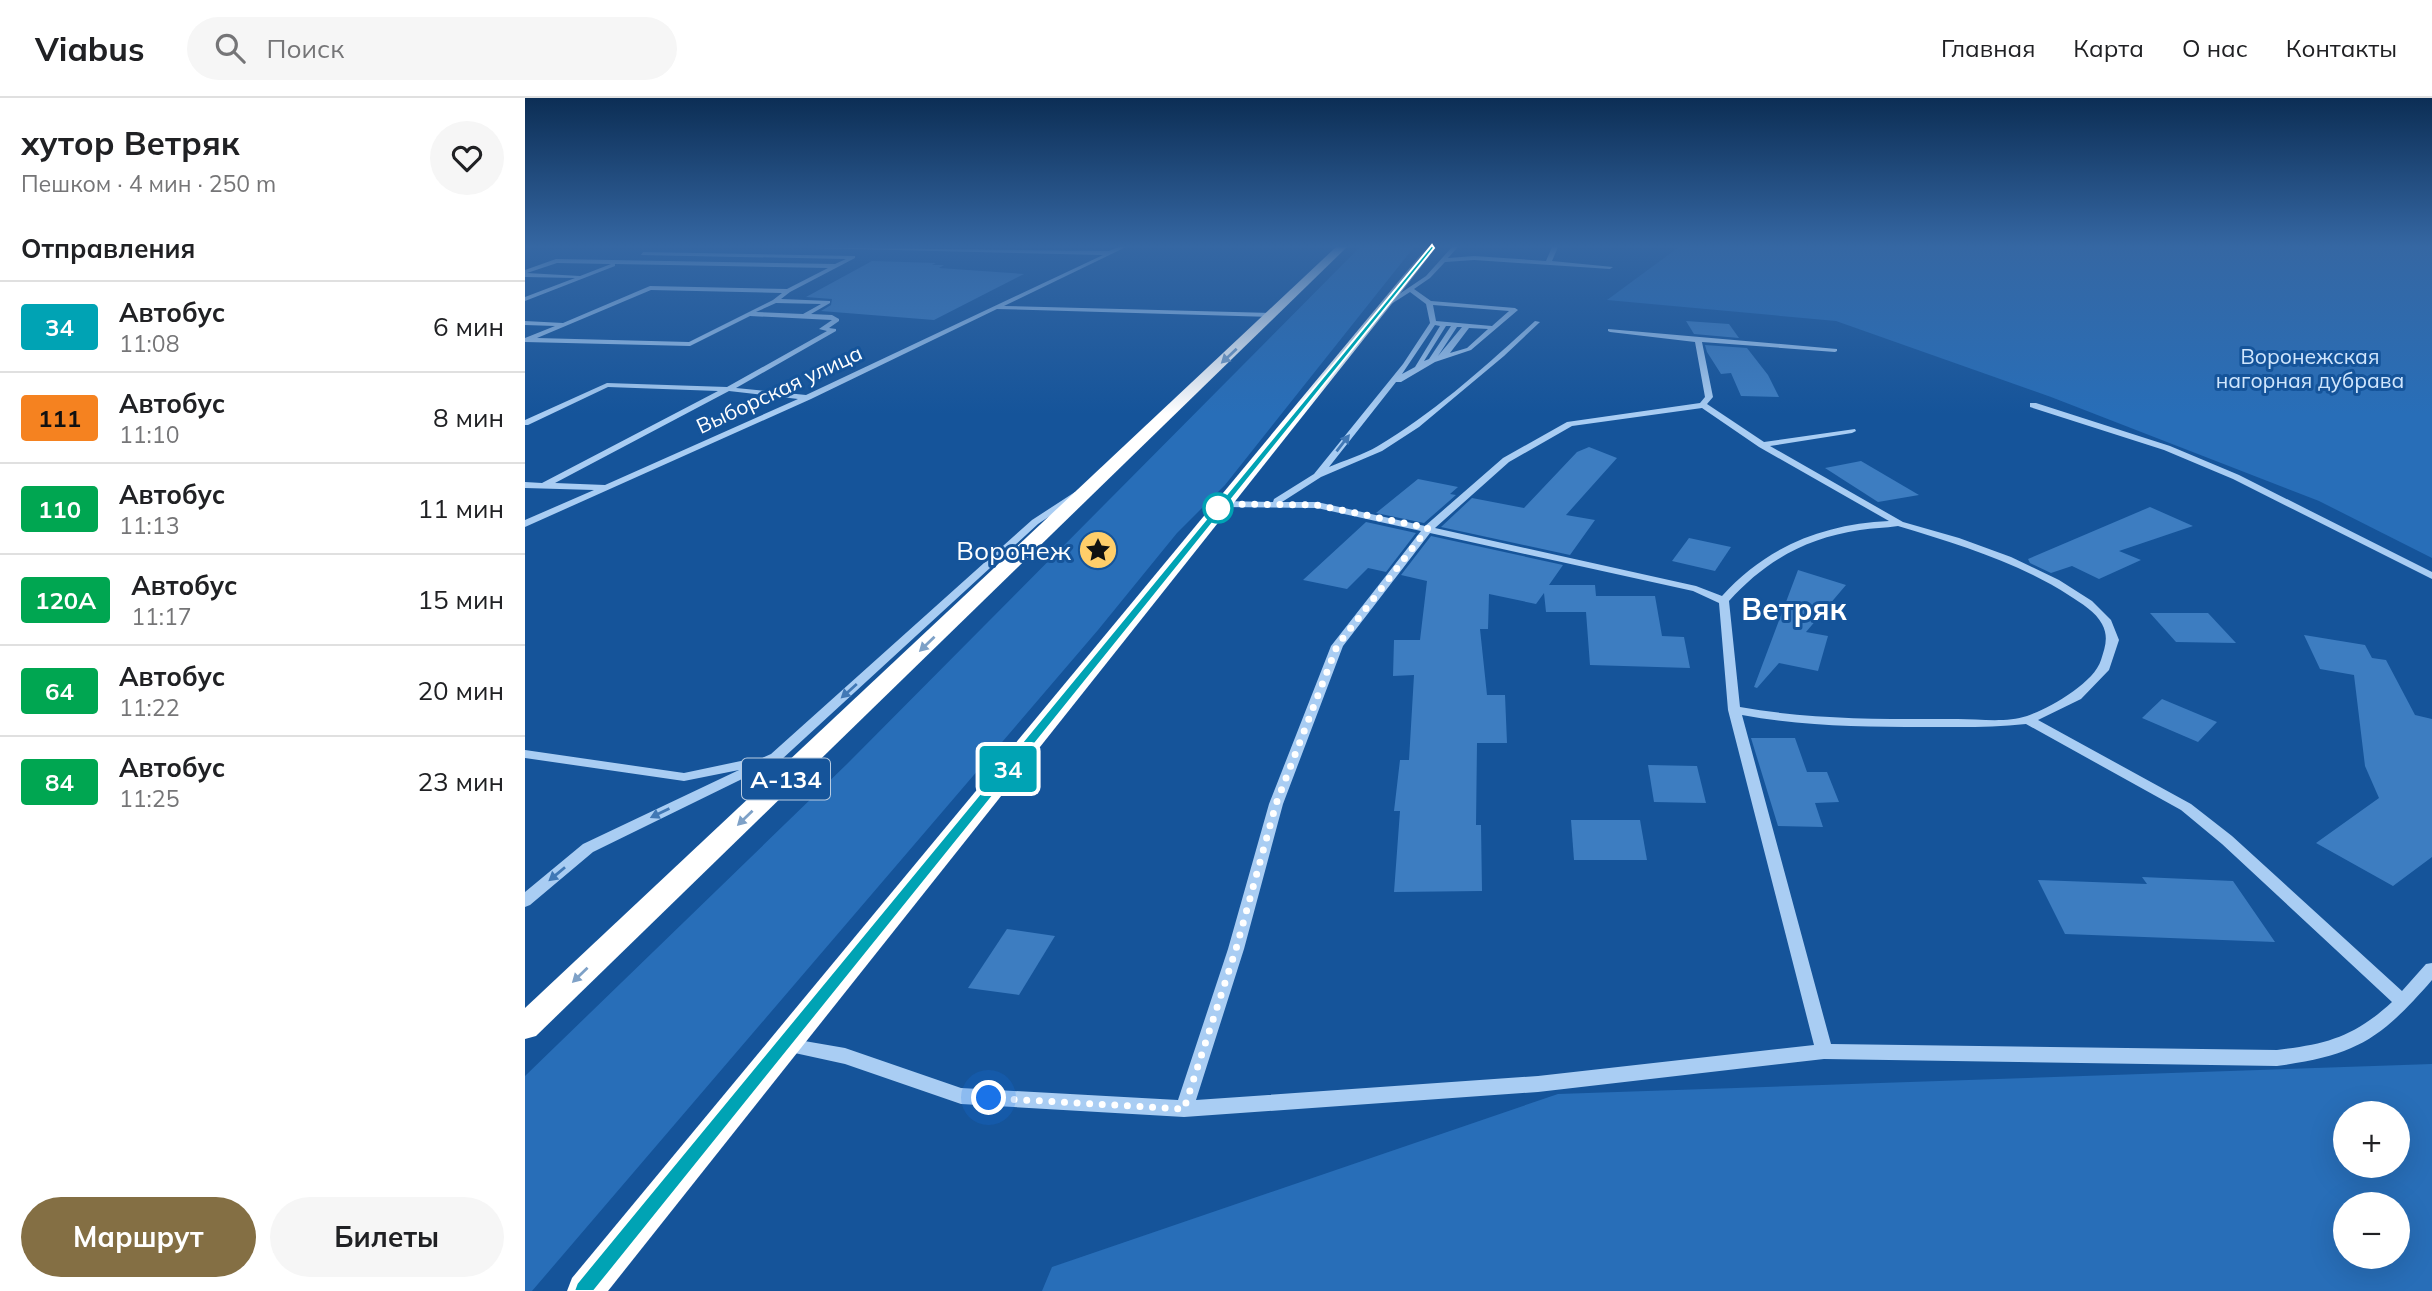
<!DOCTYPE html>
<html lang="ru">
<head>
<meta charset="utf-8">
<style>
	body { margin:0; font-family:Mulish,sans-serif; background:#f6f6f6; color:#202124; height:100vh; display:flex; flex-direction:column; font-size:26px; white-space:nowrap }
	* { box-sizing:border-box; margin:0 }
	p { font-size:23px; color:#757577 }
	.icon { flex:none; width:38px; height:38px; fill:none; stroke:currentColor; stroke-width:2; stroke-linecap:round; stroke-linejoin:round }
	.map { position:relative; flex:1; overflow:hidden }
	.sheet { display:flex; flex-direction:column; background:#fff; width:525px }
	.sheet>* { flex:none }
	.badge { padding:0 14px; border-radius:5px; font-size:24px; line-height:46px }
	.buttons { position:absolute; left:1808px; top:1003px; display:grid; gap:14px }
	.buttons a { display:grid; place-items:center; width:77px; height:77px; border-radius:50%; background:#fff; box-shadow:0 7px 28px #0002; font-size:35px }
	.you { position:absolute; width:35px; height:35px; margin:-18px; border:5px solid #fff; border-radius:50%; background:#1a73e8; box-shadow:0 0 0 10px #1a73e833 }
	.map>.badge { position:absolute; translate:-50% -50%; box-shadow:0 0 0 4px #fff }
	h2 { padding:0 21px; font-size:26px; line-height:63px }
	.round { display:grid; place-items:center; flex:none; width:74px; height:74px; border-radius:37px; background:#f6f6f6 }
	.head { display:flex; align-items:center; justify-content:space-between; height:119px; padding:0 21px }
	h1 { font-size:33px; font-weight:700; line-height:52px }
	.button { display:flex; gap:14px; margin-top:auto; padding:14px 21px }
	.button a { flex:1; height:80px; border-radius:42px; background:#846f44; color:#fff; font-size:28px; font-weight:700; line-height:80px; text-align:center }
	.button a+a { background:#f6f6f6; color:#202124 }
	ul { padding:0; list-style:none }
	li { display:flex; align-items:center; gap:21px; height:91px; padding:0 21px; border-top:2px solid #e0e0e0 }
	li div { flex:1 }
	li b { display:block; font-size:26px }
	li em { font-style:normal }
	li .badge { min-width:77px; font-weight:700; text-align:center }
	header { display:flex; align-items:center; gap:42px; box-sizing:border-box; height:98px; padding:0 35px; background:#fff; border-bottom:2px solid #e0e0e0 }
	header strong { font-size:33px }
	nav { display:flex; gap:38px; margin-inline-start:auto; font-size:24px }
	.search { width:490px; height:63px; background:#f6f6f6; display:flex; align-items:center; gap:18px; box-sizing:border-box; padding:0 24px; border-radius:38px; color:#757577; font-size:26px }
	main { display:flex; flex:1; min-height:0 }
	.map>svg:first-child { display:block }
</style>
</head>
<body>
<header>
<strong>Viabus</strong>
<div class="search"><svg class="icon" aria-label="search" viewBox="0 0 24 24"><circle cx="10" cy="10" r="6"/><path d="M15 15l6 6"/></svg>Поиск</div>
<nav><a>Главная</a><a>Карта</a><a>О нас</a><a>Контакты</a></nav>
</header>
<main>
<section class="sheet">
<div class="head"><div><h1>хутор Ветряк</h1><p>Пешком · 4 мин · 250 m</p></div><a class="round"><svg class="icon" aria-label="heart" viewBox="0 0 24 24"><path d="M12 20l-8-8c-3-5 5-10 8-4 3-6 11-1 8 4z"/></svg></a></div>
<h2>Отправления</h2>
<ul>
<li><span class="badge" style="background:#00a3b4;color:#fff">34</span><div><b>Автобус</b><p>11:08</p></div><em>6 мин</em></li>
<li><span class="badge" style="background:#f58220;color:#111">111</span><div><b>Автобус</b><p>11:10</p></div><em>8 мин</em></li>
<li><span class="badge" style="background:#00a651;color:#fff">110</span><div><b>Автобус</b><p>11:13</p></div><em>11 мин</em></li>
<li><span class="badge" style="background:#00a651;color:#fff">120А</span><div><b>Автобус</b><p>11:17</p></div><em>15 мин</em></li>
<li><span class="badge" style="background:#00a651;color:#fff">64</span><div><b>Автобус</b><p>11:22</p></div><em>20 мин</em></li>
<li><span class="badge" style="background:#00a651;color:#fff">84</span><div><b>Автобус</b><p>11:25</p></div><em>23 мин</em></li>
</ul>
<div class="button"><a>Маршрут</a><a>Билеты</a></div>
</section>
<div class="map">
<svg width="1907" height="1193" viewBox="0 0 1907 1193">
	<rect width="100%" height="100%" fill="#15549a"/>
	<g fill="#286eb8" fill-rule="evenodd">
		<polygon points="835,149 889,149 700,387 652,435 573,532 7,1193 0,1193 0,978 322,666"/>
		<polygon points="1154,149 1907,149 1907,460 1794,403 1526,299 1311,223 1082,202"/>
		<path d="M1907,966V1193H517L527,1169L1033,996ZM1872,1015V1068H1820V1015ZM1872,1106V1158H1820V1106Z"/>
	</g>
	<g fill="#3d7dc1">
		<polygon points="347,163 411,165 407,167 419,167 414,170 499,176 409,222 296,213 306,207 307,201 281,199"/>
		<polygon points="1161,223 1204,226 1214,240 1169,236"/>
		<polygon points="1180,247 1222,250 1243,277 1254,299 1216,298 1206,275 1196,276 1182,254"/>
		<polygon points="1064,349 1092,360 1041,417 1070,422 1045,457 916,429 947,400 999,410 1052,354"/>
		<polygon points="1336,363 1394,397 1353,404 1300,370"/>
		<polygon points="893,381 933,389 925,396 931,397 899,425 851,415"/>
		<polygon points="1625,409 1668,428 1594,453 1616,462 1574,481 1547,468 1526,475 1505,465 1503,461"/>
		<polygon points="841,424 891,435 861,474 843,470 822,491 778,482"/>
		<polygon points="906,438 1038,467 1024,487 1070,487 1071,498 1130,498 1137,538 1159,539 1165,570 1065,567 1061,514 1021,514 1019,495 1011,506 964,496 963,531 955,531 962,597 980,597 982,645 952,645 951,727 956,727 957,793 869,794 875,713 869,713 875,662 884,662 889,577 868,578 869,542 895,542 902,483 876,477"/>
		<polygon points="1164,440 1206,449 1190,473 1147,463"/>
		<polygon points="1273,472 1321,487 1281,534 1303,538 1293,573 1254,565 1232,590 1229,589"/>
		<polygon points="1625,515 1683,515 1711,545 1651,544"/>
		<polygon points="1779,537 1840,547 1847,560 1861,562 1890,617 1907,621 1907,759 1868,788 1791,745 1854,700 1840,668 1829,577 1795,571"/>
		<polygon points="1637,601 1692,624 1673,644 1617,620"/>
		<polygon points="1226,640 1270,640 1282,674 1302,674 1314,704 1290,705 1298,729 1253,728"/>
		<polygon points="1123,667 1172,668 1181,705 1129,704"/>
		<polygon points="1046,722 1115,722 1122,762 1049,762"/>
		<polygon points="1617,779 1708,783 1750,844 1540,836 1513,782 1622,786"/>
		<polygon points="482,831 530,838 494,897 443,890"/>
	</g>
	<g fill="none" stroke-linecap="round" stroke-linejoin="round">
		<g fill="#a9cdf3" fill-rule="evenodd">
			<path d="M245,149L584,153L593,149H601L479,208L747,215L750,217L747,219L472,211L286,301L0,429V422L69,392L0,390V384L17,385L193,293L83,289L3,327H0V322L82,285L202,289L302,233L294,231L307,222L225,218L165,248L0,244V240L30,228L0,227V223L38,225L125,188L262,191L303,170L90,166V168L0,203V199L50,180L0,179V172L31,161L310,166L321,161L116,157L118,154L330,158V160L265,194L256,201L305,203V205L286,216L307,217L314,221V223L304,230L311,231V233L211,290L281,297L578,157ZM32,165L86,166L55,178L2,175ZM126,192L257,195L248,202L164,244L12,240ZM251,205L296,206L278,216L231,214ZM204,293L273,301L80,387L30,385Z"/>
			<path d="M927,149H933L923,160L949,158L1021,163L1027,149H1033L1027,163L1088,169L1085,171L949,162L920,164L905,180L889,191L906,203L990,210L993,212L946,252L910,264L876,284H871L804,369C820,362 838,357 853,348C909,315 962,267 1010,223L1015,224L979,258L894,329L857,353L796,379L757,404H792L900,428L978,360L1042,324L1175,305L1180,299L1170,244L1085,234L1083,233V231L1312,251V253L1310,254L1177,244L1188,299L1182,306L1239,344L1330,331L1331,333L1327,335L1245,348L1378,424L1434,440L1486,459L1534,482L1567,503L1586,522L1594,542L1584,572L1556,601L1513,622L1666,706L1707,738L1877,893L1901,866L1907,865V882C1855,942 1831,957 1752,968L1299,961L1013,994L659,1019L436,1006L320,966L256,952L253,947L256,942L262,940L320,950L436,990L653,1002L703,851L744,706L806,548L896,433L792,410L697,409L692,406L697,403L748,404L749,401L789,376L878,266L905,225L901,206L885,194L860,210L855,209L901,178ZM908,207L984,213L967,228L911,223ZM910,227L915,228L890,269L877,276ZM921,228H926L904,261L899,263ZM932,229H937L913,258ZM944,230L963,231L942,250L925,255ZM1177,310L1234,349L1364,423C1298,426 1241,449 1197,498L1171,488L910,430L984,364L1047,328ZM1373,428C1433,446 1492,464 1545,498C1556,505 1571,514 1577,526C1584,539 1580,549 1576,562C1569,585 1525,610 1502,618C1481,625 1454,621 1433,621C1360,621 1287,622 1215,609L1204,503C1240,463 1281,440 1335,432C1348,430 1360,430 1373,428ZM905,435L1168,493L1194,505L1203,612L1289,947L1013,978L671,1002L719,851L758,706L818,548ZM1217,617C1277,628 1338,629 1399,629C1433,629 1467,630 1501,626L1656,712L1697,746L1867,904C1829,939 1802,946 1752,952L1306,946Z"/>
			<polygon points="1505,305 1511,305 1645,348 1714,377 1907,474 1907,481 1708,381 1639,352 1505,309"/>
			<polygon points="550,394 555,397 553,399 513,426 256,662 68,754 5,807 0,809 0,794 58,746 214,672 159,683 0,660 0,652 159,675 230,660 235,661 246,656 507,422"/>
		</g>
		<g fill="#fff" fill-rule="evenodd">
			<polygon points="811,149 822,149 11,938 0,941 0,910"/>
			<polygon points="902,149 912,149 83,1193 42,1193 47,1180"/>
		</g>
	</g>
	<defs><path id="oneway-solid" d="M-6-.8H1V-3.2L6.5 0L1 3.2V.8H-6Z" transform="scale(1.75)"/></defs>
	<g fill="#7ea1c7">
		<use href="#oneway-solid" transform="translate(704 258) rotate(137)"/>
		<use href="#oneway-solid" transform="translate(402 546) rotate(136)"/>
		<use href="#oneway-solid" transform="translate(220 720) rotate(136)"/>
		<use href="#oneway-solid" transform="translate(55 877) rotate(136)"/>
	</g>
	<g fill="#4178b5">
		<use href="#oneway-solid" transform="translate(818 345) rotate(-52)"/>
		<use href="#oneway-solid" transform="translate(324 593) rotate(138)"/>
		<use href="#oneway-solid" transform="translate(135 715) rotate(154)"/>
		<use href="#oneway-solid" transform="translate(32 776) rotate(140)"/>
	</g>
	<linearGradient id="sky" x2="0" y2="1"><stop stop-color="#0c2e55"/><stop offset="0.47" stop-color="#3567a3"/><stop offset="1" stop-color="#3567a3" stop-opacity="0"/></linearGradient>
	<rect width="1907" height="316" fill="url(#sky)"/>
	<polygon fill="#00a3b4" stroke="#fff" stroke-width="2" points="907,147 909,150 69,1193 49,1193 52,1185"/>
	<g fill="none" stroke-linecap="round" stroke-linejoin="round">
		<polyline stroke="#fff" stroke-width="7" stroke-dasharray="0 12.6" points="464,1000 659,1011 711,851 751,706 812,548 903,430 792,407 697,406 693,410"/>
	</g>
	<defs>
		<g id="sight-disc" transform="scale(2.0125)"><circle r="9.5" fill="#ffce6a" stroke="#15549a"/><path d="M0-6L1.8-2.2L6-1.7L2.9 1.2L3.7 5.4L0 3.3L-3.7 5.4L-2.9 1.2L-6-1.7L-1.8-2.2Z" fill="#111"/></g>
	</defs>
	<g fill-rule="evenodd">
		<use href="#sight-disc" x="573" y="452"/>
	</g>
	<circle fill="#fff" stroke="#00a3b4" stroke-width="3.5" cx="693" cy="410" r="14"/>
	<g text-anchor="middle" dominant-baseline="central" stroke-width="6" stroke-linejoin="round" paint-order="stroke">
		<g font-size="21" fill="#d0e6fd" stroke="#15549a">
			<text x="1785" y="258">Воронежская<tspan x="1785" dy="24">нагорная дубрава</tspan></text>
		</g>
		<g font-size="21" fill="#fff" stroke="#15549a">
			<text transform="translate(254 291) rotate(-25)">Выборская улица</text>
		</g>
		<rect fill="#15549a" stroke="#b9cce1" stroke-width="2" x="217" y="660.5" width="88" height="41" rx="5"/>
		<g font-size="24" font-weight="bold" fill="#fff">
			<text x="261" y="681">А-134</text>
		</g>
		<g font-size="26" fill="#fff" stroke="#15549a" text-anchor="end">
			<text x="546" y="452">Воронеж</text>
		</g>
		<g font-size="30" font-weight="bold" fill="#fff" stroke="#15549a">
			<text x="1269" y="511">Ветряк</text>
		</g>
	</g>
</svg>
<div class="buttons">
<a>+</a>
<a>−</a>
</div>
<div class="you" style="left:464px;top:1000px"></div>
<b class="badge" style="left:483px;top:671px;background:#00a3b4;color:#fff">34</b>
</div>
</main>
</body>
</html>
